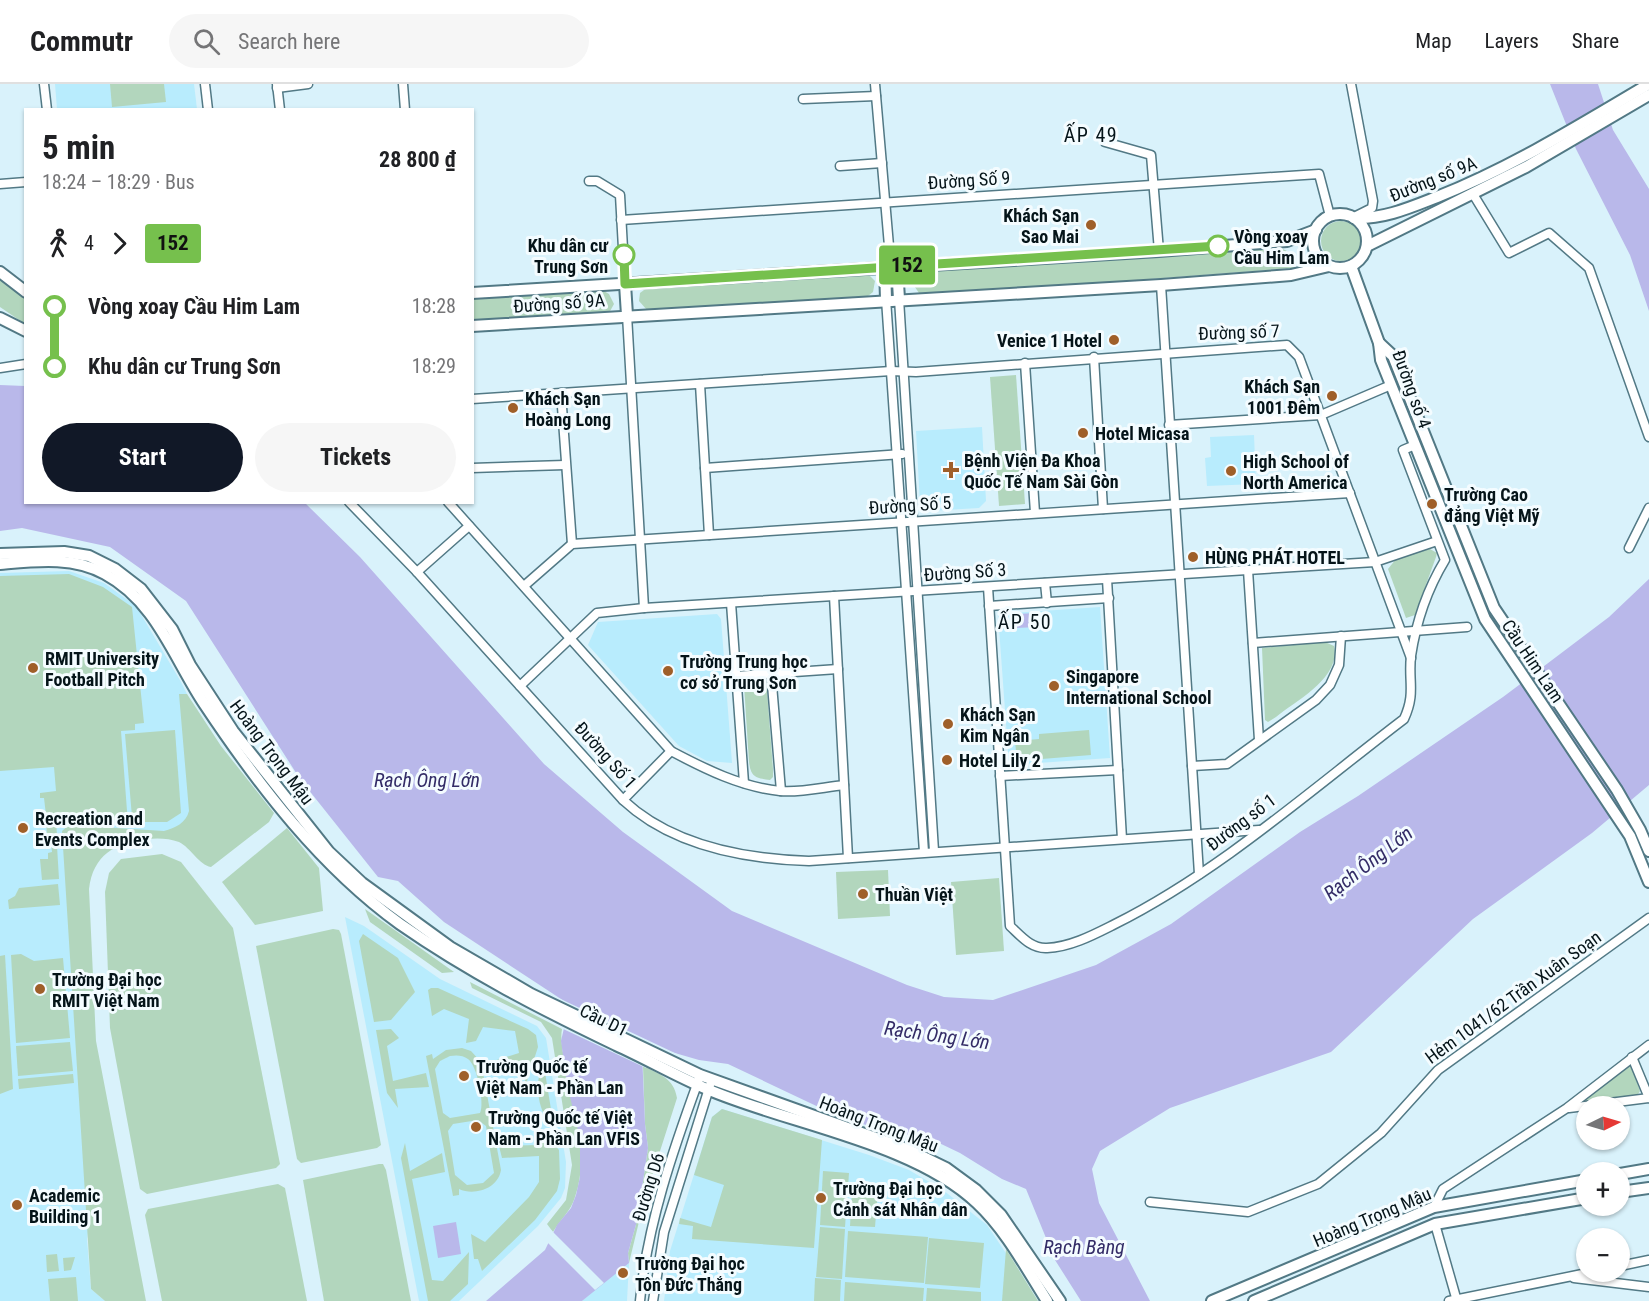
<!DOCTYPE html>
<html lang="en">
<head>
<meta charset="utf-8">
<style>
	body { margin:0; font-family:"Roboto Condensed",sans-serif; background:#f6f6f6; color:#202124; height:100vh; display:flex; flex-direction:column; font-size:22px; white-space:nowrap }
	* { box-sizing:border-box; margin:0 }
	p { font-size:20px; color:#757577 }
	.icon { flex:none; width:33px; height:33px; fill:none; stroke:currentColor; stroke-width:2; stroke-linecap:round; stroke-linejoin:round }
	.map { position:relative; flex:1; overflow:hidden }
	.panel { position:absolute; left:24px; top:24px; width:450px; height:396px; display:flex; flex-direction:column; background:#fff; border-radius:0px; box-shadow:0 2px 4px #0004 }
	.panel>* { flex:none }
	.badge { padding:0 12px; border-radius:4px; font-size:21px; line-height:39px }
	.needle { width:39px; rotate:85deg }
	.buttons { position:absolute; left:1576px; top:1012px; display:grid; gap:12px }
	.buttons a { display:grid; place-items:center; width:54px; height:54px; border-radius:50%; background:#fff; box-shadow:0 2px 4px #0004; font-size:30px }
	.map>.badge { position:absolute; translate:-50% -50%; box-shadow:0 0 0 3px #fff }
	.legs { display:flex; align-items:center; gap:9px; height:66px; padding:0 18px; font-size:20px }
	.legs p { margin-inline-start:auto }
	.head { display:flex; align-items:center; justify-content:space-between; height:102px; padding:0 18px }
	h1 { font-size:33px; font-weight:700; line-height:45px }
	.primary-button { display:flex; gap:12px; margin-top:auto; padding:12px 18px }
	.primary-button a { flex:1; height:69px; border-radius:36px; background:#111827; color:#fff; font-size:24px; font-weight:700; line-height:69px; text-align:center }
	.primary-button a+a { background:#f6f6f6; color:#202124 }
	ul { padding:0 18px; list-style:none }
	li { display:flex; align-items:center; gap:21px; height:60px; font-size:22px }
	li i { display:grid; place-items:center; width:9px; height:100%; margin:0 8px; background:currentColor }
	li i::after { content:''; width:15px; height:15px; margin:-8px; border:4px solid; border-radius:50%; background:#fff }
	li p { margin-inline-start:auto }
	li:first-child i { background:linear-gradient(#0000 50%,currentColor 0) }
	li:last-child i { background:linear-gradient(currentColor 50%,#0000 0) }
	header { display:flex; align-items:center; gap:36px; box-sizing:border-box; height:84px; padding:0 30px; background:#fff; border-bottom:2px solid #e0e0e0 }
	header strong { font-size:28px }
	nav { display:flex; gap:33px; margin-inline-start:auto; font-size:21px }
	.search { width:420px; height:54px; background:#f6f6f6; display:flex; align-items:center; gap:15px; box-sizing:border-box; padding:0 21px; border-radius:33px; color:#757577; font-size:22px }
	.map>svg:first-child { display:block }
</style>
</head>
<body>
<header>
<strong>Commutr</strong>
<div class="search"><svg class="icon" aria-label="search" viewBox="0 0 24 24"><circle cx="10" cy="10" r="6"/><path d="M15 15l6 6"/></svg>Search here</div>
<nav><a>Map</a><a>Layers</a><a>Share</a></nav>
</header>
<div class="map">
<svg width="1649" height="1217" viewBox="0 0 1649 1217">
	<rect width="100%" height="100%" fill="#d9f2fb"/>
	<g fill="#b8ecfd">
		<polygon points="55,0 194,0 197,25 57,25"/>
		<polygon points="982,343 986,417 979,424 929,427 920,420 916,347"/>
		<polygon points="1254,351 1256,400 1207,402 1205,374 1211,373 1210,353"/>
		<polygon points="69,487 104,499 136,522 181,598 187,610 198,726 170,749 74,746 89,1143 87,1155 91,1205 105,1217 0,1217 0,489"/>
		<polygon points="1100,523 1110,674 1009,681 998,530"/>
		<polygon points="717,530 721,535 732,679 707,677 679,662 588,561 598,538"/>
		<polygon points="345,833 364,842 440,895 537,942 546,954 566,1078 565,1104 561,1114 538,1142 459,1217 419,1217"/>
		<polygon points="722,1025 869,1071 909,1086 943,1106 987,1141 1038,1217 664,1217 670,1167 712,1033"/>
		<polygon points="629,1179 627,1217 582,1217 599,1202"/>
	</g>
	<g fill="#b2d6bd" fill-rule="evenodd">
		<polygon points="110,0 164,0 166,18 112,23"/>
		<circle cx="1341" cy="157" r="20"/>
		<polygon points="1281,164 1291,169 1296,179 1294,184 1125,197 919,209 910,196 911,190 916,186"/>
		<polygon points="867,189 875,197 873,208 868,212 647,226 639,217 640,209 648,203"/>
		<polygon points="0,193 25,213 25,240 0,223"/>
		<polygon points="602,206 609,210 614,220 609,229 473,239 473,214"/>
		<polygon points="1016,291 1025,420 999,422 990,293"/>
		<polygon points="1430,465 1437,469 1436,473 1415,531 1406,534 1388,485 1396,475"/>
		<polygon points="69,490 103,503 132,523 144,639 135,640 135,646 121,647 128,740 63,737 54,731 46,731 44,714 40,714 40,709 56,707 54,683 0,687 0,492"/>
		<path d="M1325,558L1334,562C1341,594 1297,616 1276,633L1268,638L1265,636L1262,564Z"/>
		<path d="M762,595L766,599L767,607L773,685V693L770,696C755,694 751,693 749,678L744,601L746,596Z"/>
		<path d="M179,610H187L221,662L274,729L269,738L211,783C199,781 191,764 179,758C169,754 157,754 146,755C115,759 93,771 89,805L96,957L146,1217H105L91,1205L62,747L69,741L164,747C175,744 186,739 189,727Z"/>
		<polygon points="175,646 181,729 167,738 138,738 132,733 125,650"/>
		<polygon points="1089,646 1091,671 1017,677 1015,657 1039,655 1039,650"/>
		<polygon points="46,735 56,737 57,751 47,753"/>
		<polygon points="287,744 319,784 323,827 255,841 222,798"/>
		<polygon points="51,759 57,762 59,795 42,796 40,775 48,775 48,769 52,768"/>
		<polygon points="162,770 181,778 233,844 280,1080 276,1084 147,1110 140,1105 110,944 105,808 109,789 121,775"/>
		<polygon points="888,786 890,832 838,835 836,788"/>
		<polygon points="999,794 1004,867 956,871 951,798"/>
		<polygon points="58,800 60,821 9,825 8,816 15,812 19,804"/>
		<polygon points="365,825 454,888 442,889 370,838"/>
		<polygon points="333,845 339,846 341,850 381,1061 377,1064 301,1079 297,1075 256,862"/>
		<polygon points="363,850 398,874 415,908 391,936 374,938 359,857"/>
		<polygon points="21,870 34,877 63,874 70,954 16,959 11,871"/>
		<polygon points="5,871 13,1005 0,1010 0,872"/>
		<path d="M470,898L562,945C560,955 563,966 564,977C571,1023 591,1066 575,1113C571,1127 560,1136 553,1148L547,1140L566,1116L572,1081L552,954L541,938L472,904Z"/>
		<polygon points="431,904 438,904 528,945 536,951 538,963 526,1000 521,984 486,991 484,980 519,969 515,947 483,943 476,957 466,959 469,935 444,925 432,932 428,906"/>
		<polygon points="391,945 399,954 387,962 393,997 426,989 429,1003 395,1005 398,1024 387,1009 376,946"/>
		<polygon points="70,958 73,987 18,992 16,962"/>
		<path d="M462,964L471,967L481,978L501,1086C498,1105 474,1112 459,1105V1111L453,1112L426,972L432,970L433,975L446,966ZM450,972C456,971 463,971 468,975C477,981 485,1020 480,1029L450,1034L443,1029L435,985L440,977ZM478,1036L486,1042L494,1089L483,1099L467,1101L455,1091L448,1047L453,1040Z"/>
		<polygon points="1627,981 1631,982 1640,1007 1637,1012 1583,1019 1582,1017"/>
		<path d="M544,982L554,1044C539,1033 532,996 544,982Z"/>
		<path d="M643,982C659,990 674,994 677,1014L644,1117L629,1179L628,1169L637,1137L648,1064L645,1040Z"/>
		<polygon points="73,990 74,999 19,1005 18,995"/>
		<polygon points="722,1025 822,1056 814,1164 692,1155 693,1142 679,1140 680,1134 711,1143 724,1101 694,1091 712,1033"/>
		<polygon points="532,1035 559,1066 560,1095 557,1107 535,1136 482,1187 478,1175 474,1175 471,1150 485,1158 529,1113 539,1098 539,1072 502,1074 499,1062 537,1061"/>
		<polygon points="405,1059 410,1087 442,1069 445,1088 412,1095 432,1196 443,1197 469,1168 468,1200 450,1217 428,1217 401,1074"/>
		<polygon points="379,1080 383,1080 386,1086 411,1217 324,1217 303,1096"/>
		<polygon points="823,1087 849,1089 845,1143 820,1141"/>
		<polygon points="278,1100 285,1104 307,1217 162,1217 145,1131 148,1125"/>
		<polygon points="852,1106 878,1108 875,1143 850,1142"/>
		<polygon points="820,1143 845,1145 842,1195 816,1193"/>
		<polygon points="848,1147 928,1153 924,1199 845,1193"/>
		<polygon points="929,1154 984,1159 980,1204 925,1200"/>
		<polygon points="1006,1165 1038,1217 1002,1217"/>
		<polygon points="57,1170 59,1187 47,1188 46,1171"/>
		<polygon points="75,1173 71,1186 64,1187 63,1174"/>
		<polygon points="76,1193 78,1217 50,1217 48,1195"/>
		<polygon points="815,1194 841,1196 840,1217 814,1217"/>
		<polygon points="845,1198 924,1204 923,1217 844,1217"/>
		<polygon points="927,1204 981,1208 981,1217 926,1217"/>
	</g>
	<g fill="#b9b8ea">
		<polygon points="1550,0 1598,0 1613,46 1649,105 1649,227 1630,171 1576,65"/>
		<polygon points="0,301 25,302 26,418 305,419 360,473 544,680 623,748 732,827 907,901 944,913 993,916 1096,881 1171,840 1300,748 1358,712 1503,613 1609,533 1649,495 1649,701 1592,749 1473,835 1331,968 1170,1024 1100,1067 1092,1085 1099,1119 1150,1217 1081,1217 1055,1176 1026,1105 1002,1095 960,1069 937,1058 846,1036 728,980 699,976 661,965 642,968 645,1040 648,1064 637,1137 628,1169 629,1179 582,1217 486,1217 545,1166 557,1141 571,1124 576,1111 580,1093 580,1055 567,1000 561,957 568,927 564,917 444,838 398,797 378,793 300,695 186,517 110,463 22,444 0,447"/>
		<polygon points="1037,529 1038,543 1014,544 1013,530"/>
		<polygon points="456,1138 461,1170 438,1174 433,1142"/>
	</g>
	<g fill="#d9f2fb">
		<polygon points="548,909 677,970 677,972 661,968 645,970 646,984 559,943 565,927 562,919"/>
		<polygon points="551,1146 604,1199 595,1206 546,1157"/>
	</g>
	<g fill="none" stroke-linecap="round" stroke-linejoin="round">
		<g stroke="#527985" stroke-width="11">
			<g id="minor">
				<polyline points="44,0 47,26"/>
				<polyline points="205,0 208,26"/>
				<polyline points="277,0 280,26"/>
				<polyline points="403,0 405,26"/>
				<polyline points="875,0 889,162 885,183"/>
				<polyline points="1351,0 1373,117 1372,124 1356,132"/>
				<polyline points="277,4 308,0"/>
				<polyline points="803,15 876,12"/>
				<polyline points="1105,58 1151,71 1159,167"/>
				<polyline points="840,82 882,79"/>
				<polyline points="589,97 597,97 620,111 625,200"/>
				<polyline points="0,100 26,98"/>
				<polyline points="1473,110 1509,169 1549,149 1589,184 1649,353"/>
				<polyline points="621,136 1319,90 1330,132"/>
				<polyline points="889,162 897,182"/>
				<polyline points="1161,201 1199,790"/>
				<polyline points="886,215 924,768"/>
				<polyline points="899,215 934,767"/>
				<polyline points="627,231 644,524"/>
				<polyline points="1094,273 1103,425"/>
				<polyline points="1025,279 1035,429"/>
				<polyline points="0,284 26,280"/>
				<polyline points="700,300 709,451"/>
				<polyline points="561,309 572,460"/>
				<polyline points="472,315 891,287 916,288 1287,261 1299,273 1411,574"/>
				<polyline points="1169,341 1321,331 1391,301"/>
				<polyline points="472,384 565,381"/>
				<polyline points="705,384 902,370"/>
				<path d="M349,418L417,488L623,716C672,762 745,775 809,777L1259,746"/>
				<path d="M448,418L671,667C705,685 741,703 780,707C800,709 824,703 844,701"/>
				<polyline points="1629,464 1649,424"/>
				<polyline points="1248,486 1259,656"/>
				<polyline points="417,488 469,442"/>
				<polyline points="1107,495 1122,755"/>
				<polyline points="1045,499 1047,519"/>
				<polyline points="524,502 572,460 1350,409"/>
				<path d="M988,503L1010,842C1021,852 1031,865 1047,864C1071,863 1095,850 1115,840C1219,788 1312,705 1404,635C1416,609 1408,597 1411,572C1416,539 1428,504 1445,476L1403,366L1415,361"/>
				<polyline points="834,512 848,774"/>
				<polyline points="731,519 744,699"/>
				<polyline points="989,522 1109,514"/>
				<polyline points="1253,559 1467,543"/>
				<polyline points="771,589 781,707"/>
				<polyline points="736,592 838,585"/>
				<polyline points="520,602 597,529 644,524 1375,478 1437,457"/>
				<polyline points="1192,682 1227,680 1316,616 1330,601 1339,581 1341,552"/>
				<polyline points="1000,692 1118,686"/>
				<polyline points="623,716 671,667"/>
				<polyline points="1632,973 1649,1014"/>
				<polyline points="1569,1024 1649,1014"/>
				<polyline points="1150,1118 1248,1128 1318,1100 1381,1049 1438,986 1649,834"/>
				<polyline points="1434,1123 1443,1105 1567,1024 1649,961"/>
				<polyline points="1435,1140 1457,1217"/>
				<polyline points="1620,1182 1649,1176"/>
				<polyline points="1574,1194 1649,1203"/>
				<path d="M640,1217C647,1141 673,1066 699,995"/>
				<polyline points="653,1217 664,1148 710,1001"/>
				<polyline points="1449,1217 1592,1188"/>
			</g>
		</g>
		<g stroke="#527985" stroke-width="14">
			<g id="major">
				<circle cx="1340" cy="157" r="27"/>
				<path d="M1354,134C1384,135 1409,124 1437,113C1512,83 1580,41 1649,0"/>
				<polyline points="1367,162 1526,83 1649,11"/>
				<polyline points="897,182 899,215"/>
				<polyline points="1351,182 1379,259 1381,276 1485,535 1630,752 1649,798"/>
				<polyline points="885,183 886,215"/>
				<polyline points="0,188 26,208"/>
				<polyline points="625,200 627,231"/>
				<polyline points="472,209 1159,167 1287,157 1316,146"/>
				<polyline points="0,234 26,247"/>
				<polyline points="472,242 1161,201 1291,191 1329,182"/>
				<polyline points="1379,259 1393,272 1494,524 1617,706 1640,746 1649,767"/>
				<polyline points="0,470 64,468 89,472 115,485 141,505 172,545 190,581 233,647 329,768 362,799 450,863 531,910 700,991 909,1066 946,1084 976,1106 1001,1131 1060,1217"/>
				<path d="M0,480C35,477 73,472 105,490C157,518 174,575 205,621C259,702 321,783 400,840C469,888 541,925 616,961C647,975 676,992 707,1005C788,1040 913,1058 977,1119C1006,1146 1026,1184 1047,1217"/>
				<polyline points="1620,1090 1649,1085"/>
				<polyline points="1620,1108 1649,1104"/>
				<polyline points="1212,1217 1434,1123 1587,1096"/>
				<polyline points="1254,1217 1435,1140 1587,1114"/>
			</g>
		</g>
		<use href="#minor" stroke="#fff" stroke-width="8"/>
		<use href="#major" stroke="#fff" stroke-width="10"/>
	</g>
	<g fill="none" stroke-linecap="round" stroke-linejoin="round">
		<g stroke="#fff" stroke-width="14">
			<polyline id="line-1" points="624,171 625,200 1218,162"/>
		</g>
		<use href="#line-1" stroke="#76c04d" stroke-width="9"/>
	</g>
	<g fill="#9f5f29" stroke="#f4fcff" stroke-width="2">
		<circle cx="1091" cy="141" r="6"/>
		<circle cx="1114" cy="256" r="6"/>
		<circle cx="1332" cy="312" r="6"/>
		<circle cx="513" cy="324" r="6"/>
		<circle cx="1083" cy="349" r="6"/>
		<path d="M948 377h6v6h6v6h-6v6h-6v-6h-6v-6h6z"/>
		<circle cx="1231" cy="387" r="6"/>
		<circle cx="1432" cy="420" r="6"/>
		<circle cx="1193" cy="473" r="6"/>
		<circle cx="33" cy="584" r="6"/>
		<circle cx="668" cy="587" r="6"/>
		<circle cx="1054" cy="602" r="6"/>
		<circle cx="948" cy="640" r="6"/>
		<circle cx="947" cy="676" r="6"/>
		<circle cx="23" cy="744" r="6"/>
		<circle cx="863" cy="810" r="6"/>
		<circle cx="40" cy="905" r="6"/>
		<circle cx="464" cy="992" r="6"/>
		<circle cx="476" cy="1043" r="6"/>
		<circle cx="821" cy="1114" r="6"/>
		<circle cx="17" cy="1121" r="6"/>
		<circle cx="623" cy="1189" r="6"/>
	</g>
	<g fill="#fff" stroke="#76c04d" stroke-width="3">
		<circle cx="1218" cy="162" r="10"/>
		<circle cx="624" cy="171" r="10"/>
	</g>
	<g text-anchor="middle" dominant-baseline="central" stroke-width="6" stroke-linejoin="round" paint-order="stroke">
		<g font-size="18" fill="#051419" stroke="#f4fcff">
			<text transform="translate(1433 95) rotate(-22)">Đường số 9A</text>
			<text transform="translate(969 96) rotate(-4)">Đường Số 9</text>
			<text transform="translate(559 219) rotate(-4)">Đường số 9A</text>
			<text transform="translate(1239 248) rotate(-2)">Đường số 7</text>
			<text transform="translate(1412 305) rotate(70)">Đường số 4</text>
			<text transform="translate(910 421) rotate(-4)">Đường Số 5</text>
			<text transform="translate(965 488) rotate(-4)">Đường Số 3</text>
			<text transform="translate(1533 577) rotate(56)">Cầu Him Lam</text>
			<text transform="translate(272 668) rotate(53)">Hoàng Trọng Mậu</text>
			<text transform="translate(606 671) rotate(48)">Đường Số 1</text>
			<text transform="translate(1241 738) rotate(-37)">Đường số 1</text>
			<text transform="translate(1513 913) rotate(-36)">Hẻm 1041/62 Trần Xuân Soạn</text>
			<text transform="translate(604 936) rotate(26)">Cầu D1</text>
			<text transform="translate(879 1040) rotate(21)">Hoàng Trọng Mậu</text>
			<text transform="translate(648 1103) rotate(-73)">Đường D6</text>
			<text transform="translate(1372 1133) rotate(-23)">Hoàng Trọng Mậu</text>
		</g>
		<g font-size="18" font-weight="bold" fill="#051419" stroke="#f4fcff" text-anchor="start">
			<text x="1079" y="131" text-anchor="end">Khách Sạn<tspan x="1079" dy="21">Sao Mai</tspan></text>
			<text x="1102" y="256" text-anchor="end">Venice 1 Hotel</text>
			<text x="1320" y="302" text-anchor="end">Khách Sạn<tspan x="1320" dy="21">1001 Đêm</tspan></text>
			<text x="525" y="314">Khách Sạn<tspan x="525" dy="21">Hoàng Long</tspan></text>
			<text x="1095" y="349">Hotel Micasa</text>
			<text x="964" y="376">Bệnh Viện Đa Khoa<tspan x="964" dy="21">Quốc Tế Nam Sài Gòn</tspan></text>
			<text x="1243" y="377">High School of<tspan x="1243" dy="21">North America</tspan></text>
			<text x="1444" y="410">Trường Cao<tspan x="1444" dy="21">đẳng Việt Mỹ</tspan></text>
			<text x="1205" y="473">HÙNG PHÁT HOTEL</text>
			<text x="45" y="574">RMIT University<tspan x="45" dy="21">Football Pitch</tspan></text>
			<text x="680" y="577">Trường Trung học<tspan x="680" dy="21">cơ sở Trung Sơn</tspan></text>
			<text x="1066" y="592">Singapore<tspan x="1066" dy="21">International School</tspan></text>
			<text x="960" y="630">Khách Sạn<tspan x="960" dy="21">Kim Ngân</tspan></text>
			<text x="959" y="676">Hotel Lily 2</text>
			<text x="35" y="734">Recreation and<tspan x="35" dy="21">Events Complex</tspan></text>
			<text x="875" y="810">Thuần Việt</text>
			<text x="52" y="895">Trường Đại học<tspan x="52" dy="21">RMIT Việt Nam</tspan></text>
			<text x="476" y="982">Trường Quốc tế<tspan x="476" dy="21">Việt Nam - Phần Lan</tspan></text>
			<text x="488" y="1033">Trường Quốc tế Việt<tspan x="488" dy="21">Nam - Phần Lan VFIS</tspan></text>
			<text x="833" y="1104">Trường Đại học<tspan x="833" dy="21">Cảnh sát Nhân dân</tspan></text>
			<text x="29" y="1111">Academic<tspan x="29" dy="21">Building 1</tspan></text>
			<text x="635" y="1179">Trường Đại học<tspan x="635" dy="21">Tôn Đức Thắng</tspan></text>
		</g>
		<g font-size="18" font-weight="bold" fill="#051419" stroke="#f4fcff" text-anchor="start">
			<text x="1234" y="152">Vòng xoay<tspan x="1234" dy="21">Cầu Him Lam</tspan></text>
			<text x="608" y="161" text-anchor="end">Khu dân cư<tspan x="608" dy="21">Trung Sơn</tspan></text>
		</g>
		<g font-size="20" letter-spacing="1.5" fill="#051419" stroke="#f4fcff">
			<text x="1091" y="51">ẤP 49</text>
			<text x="1025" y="538">ẤP 50</text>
		</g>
		<g font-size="20" font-style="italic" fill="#332c67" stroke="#f4fcff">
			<text x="427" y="696">Rạch Ông Lớn</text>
			<text transform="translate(1368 779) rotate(-38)">Rạch Ông Lớn</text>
			<text transform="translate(937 951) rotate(8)">Rạch Ông Lớn</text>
			<text x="1084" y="1163">Rạch Bàng</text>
		</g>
	</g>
</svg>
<div class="buttons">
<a><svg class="needle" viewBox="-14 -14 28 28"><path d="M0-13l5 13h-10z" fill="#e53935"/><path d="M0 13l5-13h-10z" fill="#757577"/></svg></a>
<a>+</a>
<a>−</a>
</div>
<b class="badge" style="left:907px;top:181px;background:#76c04d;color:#111">152</b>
<section class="panel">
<div class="head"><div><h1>5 min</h1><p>18:24 – 18:29 · Bus</p></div><b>28 800 ₫</b></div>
<div class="legs"><svg class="icon" aria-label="walk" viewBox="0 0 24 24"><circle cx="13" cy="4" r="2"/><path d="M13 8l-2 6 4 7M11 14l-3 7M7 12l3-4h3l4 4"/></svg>4<svg class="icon" aria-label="forward" viewBox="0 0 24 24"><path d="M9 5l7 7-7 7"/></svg><b class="badge" style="background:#76c04d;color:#111">152</b></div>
<ul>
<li><i style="color:#76c04d"></i><b>Vòng xoay Cầu Him Lam</b><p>18:28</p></li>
<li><i style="color:#76c04d"></i><b>Khu dân cư Trung Sơn</b><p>18:29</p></li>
</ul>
<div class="primary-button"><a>Start</a><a>Tickets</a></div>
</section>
</div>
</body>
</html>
